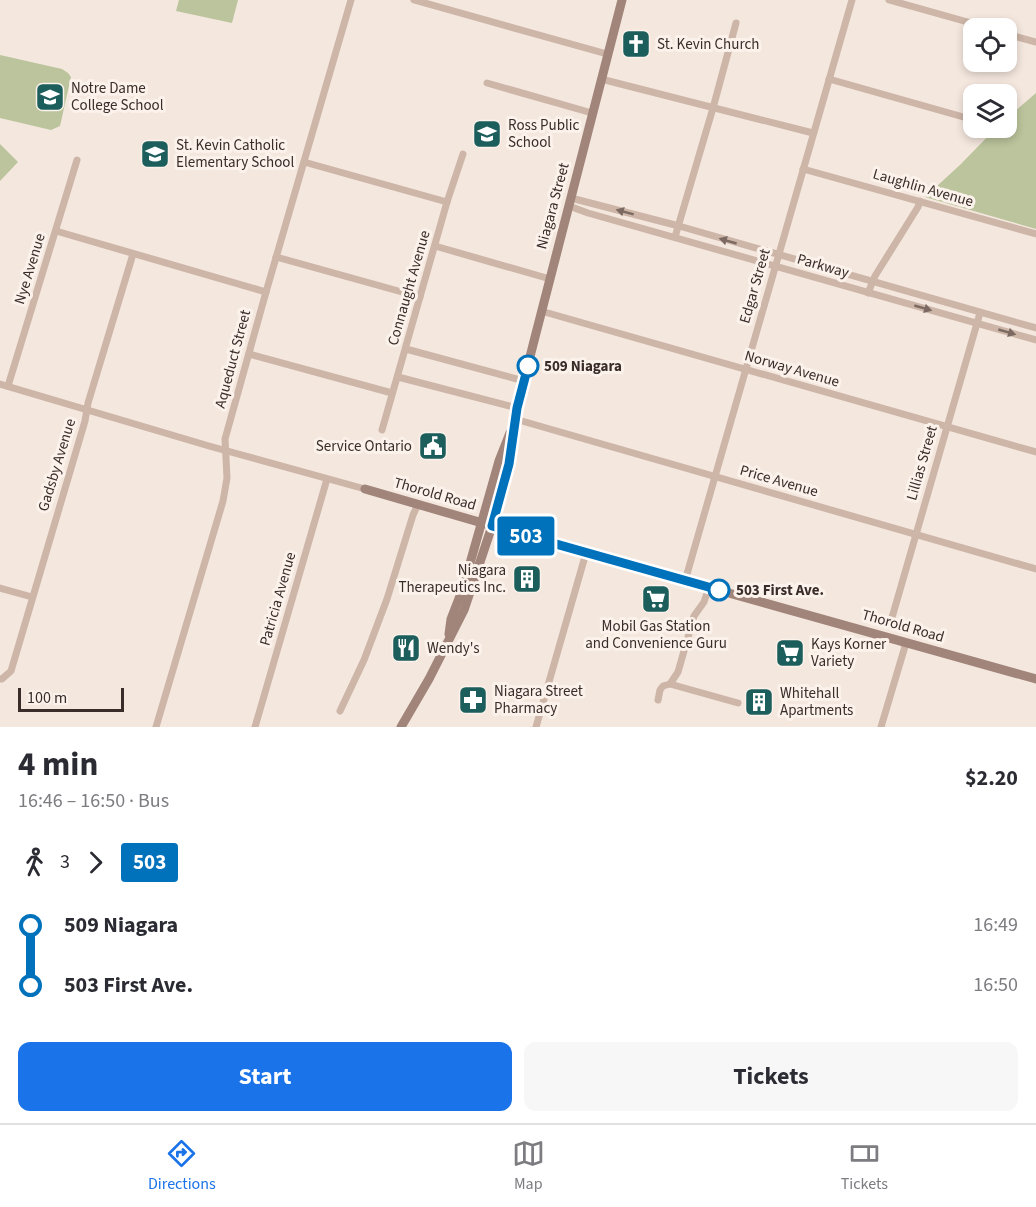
<!DOCTYPE html>
<html lang="en">
<head>
<meta charset="utf-8">
<style>
	body { margin:0; font-family:"Source Sans 3",sans-serif; background:#f7f7f7; color:#2b2b33; height:100vh; display:flex; flex-direction:column; font-size:22px; white-space:nowrap }
	* { box-sizing:border-box; margin:0 }
	p { font-size:20px; color:#7c7c81 }
	.icon { flex:none; width:33px; height:33px; fill:none; stroke:currentColor; stroke-width:2; stroke-linecap:round; stroke-linejoin:round }
	.map { position:relative; height:727px; overflow:hidden }
	.details { display:flex; flex-direction:column; background:#fff; flex:1 }
	.details>* { flex:none }
	.badge { padding:0 12px; border-radius:4px; font-size:21px; line-height:39px }
	.controls { position:absolute; left:963px; top:18px; display:grid; gap:12px }
	.controls a { display:grid; place-items:center; width:54px; height:54px; border-radius:12px; background:#fff; box-shadow:0 3px 9px #0003; font-size:30px }
	.scale { position:absolute; left:18px; bottom:15px; width:106px; box-sizing:border-box; padding-left:6px; border:3px solid #3a2c29; border-top:0; font-size:16px; line-height:21px; white-space:nowrap; color:#3a2c29; -webkit-text-stroke:4px #fbf2eb; paint-order:stroke }
	.map>.badge { position:absolute; translate:-50% -50%; box-shadow:0 0 0 3px #fff }
	.legs { display:flex; align-items:center; gap:9px; height:66px; padding:0 18px; font-size:20px }
	.legs p { margin-inline-start:auto }
	.head { display:flex; align-items:center; justify-content:space-between; height:102px; padding:0 18px }
	h1 { font-size:33px; font-weight:700; line-height:45px }
	.button { display:flex; gap:12px; margin-top:auto; padding:12px 18px }
	.button a { flex:1; height:69px; border-radius:12px; background:#1a73e8; color:#fff; font-size:24px; font-weight:700; line-height:69px; text-align:center }
	.button a+a { background:#f7f7f7; color:#2b2b33 }
	ul { padding:0 18px; list-style:none }
	li { display:flex; align-items:center; gap:21px; height:60px; font-size:22px }
	li i { display:grid; place-items:center; width:9px; height:100%; margin:0 8px; background:currentColor }
	li i::after { content:''; width:15px; height:15px; margin:-8px; border:4px solid; border-radius:50%; background:#fff }
	li p { margin-inline-start:auto }
	li:first-child i { background:linear-gradient(#0000 50%,currentColor 0) }
	li:last-child i { background:linear-gradient(currentColor 50%,#0000 0) }
	.menu { display:flex; justify-content:space-around; align-items:center; height:84px; border-top:2px solid #e1e1e2; background:#fff; font-size:16px; color:#7c7c81 }
	.menu a { display:grid; justify-items:center; gap:3px }
	.menu .current { color:#1a73e8 }
	.map>svg:first-child { display:block }
</style>
</head>
<body>
<div class="map">
<svg width="1036" height="727" viewBox="0 0 1036 727">
	<rect width="100%" height="100%" fill="#f4e7de"/>
	<g fill="#bbc49c">
		<polygon points="179,0 238,0 232,23 176,11"/>
		<polygon points="0,55 62,69 68,73 71,77 60,126 51,130 0,118"/>
		<polygon points="1036,93 1036,229 925,197 961,164 996,128 1006,128 1007,118"/>
		<polygon points="0,144 18,162 0,181"/>
	</g>
	<g fill="none" stroke-linecap="round" stroke-linejoin="round">
		<g stroke="#cdb5a8" stroke-width="7">
			<polyline points="414,0 607,54"/>
			<polyline points="889,0 989,28"/>
			<polyline points="1006,34 1036,42"/>
			<polyline points="601,79 813,133"/>
			<polyline points="829,79 974,120"/>
			<polyline points="487,83 592,113"/>
			<polyline points="304,162 447,202"/>
			<polyline points="803,169 1036,234"/>
			<polyline points="571,198 679,226 1036,328"/>
			<polyline points="569,206 588,213 1036,340"/>
			<polyline points="56,231 266,292"/>
			<polyline points="675,237 713,108 736,23"/>
			<polyline points="435,246 550,279"/>
			<polyline points="276,257 420,297"/>
			<polyline points="868,293 875,276 918,207 920,201"/>
			<polyline points="541,311 1036,452"/>
			<polyline points="406,349 524,381"/>
			<polyline points="249,354 392,393"/>
			<polyline points="398,377 517,408"/>
			<polyline points="0,384 209,446 365,489"/>
			<polyline points="8,386 77,160"/>
			<polyline points="515,419 1036,569"/>
			<polyline points="382,430 447,202 463,154"/>
			<polyline points="685,581 852,0"/>
			<polyline points="0,588 32,597"/>
			<polyline points="891,621 980,313"/>
			<polyline points="0,679 2,679 11,671 85,421 88,403 133,254"/>
			<polyline points="670,684 738,703"/>
			<polyline points="658,700 660,690 663,686 670,684 678,672 694,616 704,602 709,587"/>
			<polyline points="340,711 364,660 387,599 413,515 418,504"/>
			<polyline points="156,727 223,501 227,478 225,439 266,292 351,0"/>
			<polyline points="255,727 327,479"/>
			<polyline points="536,727 586,553"/>
			<polyline points="881,727 906,643"/>
		</g>
		<g stroke="#a1847a" stroke-width="9">
			<polyline points="365,489 586,553 1036,679"/>
			<polyline points="449,634 451,619 463,588 499,461 510,433"/>
			<polyline points="401,727 429,679 464,610 496,514 509,464 517,408 534,341 622,0"/>
		</g>
	</g>
	<defs><path id="oneway-solid" d="M-6-.8H1V-3.2L6.5 0L1 3.2V.8H-6Z" transform="scale(1.5)"/></defs>
	<g fill="#7c6a62">
		<use href="#oneway-solid" transform="translate(625 212) rotate(-165)"/>
		<use href="#oneway-solid" transform="translate(728 241) rotate(-164)"/>
		<use href="#oneway-solid" transform="translate(923 308) rotate(16)"/>
		<use href="#oneway-solid" transform="translate(1007 332) rotate(16)"/>
	</g>
	<g fill="none" stroke-linecap="round" stroke-linejoin="round">
		<g stroke="#fff" stroke-width="14">
			<polyline id="line-1" points="528,366 517,408 509,464 492,526 719,590"/>
		</g>
		<use href="#line-1" stroke="#0072bc" stroke-width="9"/>
	</g>
	<defs>
		<g id="church-square" transform="scale(1.5)"><rect x="-9" y="-9" width="18" height="18" rx="4" fill="#1c5e5b" stroke="#fbf2eb"/><path d="M-1.2-6h2.4v3.5h3.3v2.4h-3.3V6h-2.4V-.1h-3.3v-2.4h3.3Z" fill="#fff"/></g>
		<g id="school-square" transform="scale(1.5)"><rect x="-9" y="-9" width="18" height="18" rx="4" fill="#1c5e5b" stroke="#fbf2eb"/><path d="M0-5L7-2L0 1L-7-2ZM-4 1L0 2.5L4 1V4Q0 6-4 4Z" fill="#fff"/></g>
		<g id="civic-square" transform="scale(1.5)"><rect x="-9" y="-9" width="18" height="18" rx="4" fill="#1c5e5b" stroke="#fbf2eb"/><path d="M-.6-6.5H3V-4.5H.6V-3L4-1V1h2V6H-6V1h2V-1L-.6-3ZM-1.2 2.5V6h2.4V2.5Z" fill="#fff"/></g>
		<g id="building-square" transform="scale(1.5)"><rect x="-9" y="-9" width="18" height="18" rx="4" fill="#1c5e5b" stroke="#fbf2eb"/><path d="M-4-6H4V6H1V3H-1V6H-4ZM-2.5-4.3h1.7v1.8h-1.7ZM.8-4.3h1.7v1.8H.8ZM-2.5-1h1.7V.8h-1.7ZM.8-1h1.7V.8H.8Z" fill="#fff"/></g>
		<g id="supermarket-square" transform="scale(1.5)"><rect x="-9" y="-9" width="18" height="18" rx="4" fill="#1c5e5b" stroke="#fbf2eb"/><path d="M-6-5.5h2.5l.6 2H6L4.5 2H-2.5L-4.4-4H-6ZM-1.5 3.2a1.3 1.3 0 1 0 .1 0ZM3 3.2a1.3 1.3 0 1 0 .1 0Z" fill="#fff"/></g>
		<g id="restaurant-square" transform="scale(1.5)"><rect x="-9" y="-9" width="18" height="18" rx="4" fill="#1c5e5b" stroke="#fbf2eb"/><path d="M-5-6h1v4h1v-4h1v4h1v-4h1v5L-1.5 .5V6h-2V.5L-5-1ZM5-6V6H3V1.5H1.5Q1.5-4 5-6Z" fill="#fff"/></g>
		<g id="pharmacy-square" transform="scale(1.5)"><rect x="-9" y="-9" width="18" height="18" rx="4" fill="#1c5e5b" stroke="#fbf2eb"/><path d="M-2-6h4v4h4v4h-4v4h-4v-4h-4v-4h4Z" fill="#fff"/></g>
	</defs>
	<g fill-rule="evenodd">
		<use href="#church-square" x="636" y="44"/>
		<use href="#school-square" x="50" y="97"/>
		<use href="#school-square" x="487" y="134"/>
		<use href="#school-square" x="155" y="154"/>
		<use href="#civic-square" x="433" y="446"/>
		<use href="#building-square" x="527" y="579"/>
		<use href="#supermarket-square" x="656" y="599"/>
		<use href="#restaurant-square" x="406" y="648"/>
		<use href="#supermarket-square" x="790" y="653"/>
		<use href="#pharmacy-square" x="473" y="700"/>
		<use href="#building-square" x="759" y="702"/>
	</g>
	<g fill="#fff" stroke="#0072bc" stroke-width="3">
		<circle cx="528" cy="366" r="10"/>
		<circle cx="719" cy="590" r="10"/>
	</g>
	<g text-anchor="middle" dominant-baseline="central" stroke-width="6" stroke-linejoin="round" paint-order="stroke">
		<g font-size="15" fill="#3a2c29" stroke="#fbf2eb" text-anchor="start">
			<text x="657" y="44">St. Kevin Church</text>
			<text x="71" y="88">Notre Dame<tspan x="71" dy="17">College School</tspan></text>
			<text x="508" y="125">Ross Public<tspan x="508" dy="17">School</tspan></text>
			<text x="176" y="145">St. Kevin Catholic<tspan x="176" dy="17">Elementary School</tspan></text>
			<text x="412" y="446" text-anchor="end">Service Ontario</text>
			<text x="506" y="570" text-anchor="end">Niagara<tspan x="506" dy="17">Therapeutics Inc.</tspan></text>
			<text x="656" y="626" text-anchor="middle">Mobil Gas Station<tspan x="656" dy="17">and Convenience Guru</tspan></text>
			<text x="811" y="644">Kays Korner<tspan x="811" dy="17">Variety</tspan></text>
			<text x="427" y="648">Wendy's</text>
			<text x="494" y="691">Niagara Street<tspan x="494" dy="17">Pharmacy</tspan></text>
			<text x="780" y="693">Whitehall<tspan x="780" dy="17">Apartments</tspan></text>
		</g>
		<g font-size="15" fill="#3a2c29" stroke="#fbf2eb">
			<text transform="translate(923 188) rotate(16)">Laughlin Avenue</text>
			<text transform="translate(553 206) rotate(-75)">Niagara Street</text>
			<text transform="translate(823 266) rotate(16)">Parkway</text>
			<text transform="translate(30 269) rotate(-73)">Nye Avenue</text>
			<text transform="translate(755 286) rotate(-74)">Edgar Street</text>
			<text transform="translate(409 288) rotate(-74)">Connaught Avenue</text>
			<text transform="translate(233 359) rotate(-75)">Aqueduct Street</text>
			<text transform="translate(792 369) rotate(16)">Norway Avenue</text>
			<text transform="translate(922 463) rotate(-74)">Lillias Street</text>
			<text transform="translate(57 465) rotate(-73)">Gadsby Avenue</text>
			<text transform="translate(779 481) rotate(16)">Price Avenue</text>
			<text transform="translate(435 494) rotate(16)">Thorold Road</text>
			<text transform="translate(278 599) rotate(-74)">Patricia Avenue</text>
			<text transform="translate(903 626) rotate(16)">Thorold Road</text>
		</g>
		<g font-size="15" font-weight="bold" fill="#3a2c29" stroke="#fbf2eb" text-anchor="start">
			<text x="544" y="366">509 Niagara</text>
			<text x="736" y="590">503 First Ave.</text>
		</g>
	</g>
</svg>
<div class="controls">
<a><svg class="icon" aria-label="locate" viewBox="0 0 24 24"><circle cx="12" cy="12" r="6"/><path d="M12 2v4M12 18v4M2 12h4M18 12h4"/></svg></a>
<a><svg class="icon" aria-label="layers" viewBox="0 0 24 24"><path d="M12 4l9 5-9 5-9-5zM3 14l9 5 9-5"/></svg></a>
</div>
<div class="scale">100 m</div>
<b class="badge" style="left:526px;top:536px;background:#0072bc;color:#fff">503</b>
</div>
<section class="details">
<div class="head"><div><h1>4 min</h1><p>16:46 – 16:50 · Bus</p></div><b>$2.20</b></div>
<div class="legs"><svg class="icon" aria-label="walk" viewBox="0 0 24 24"><circle cx="13" cy="4" r="2"/><path d="M13 8l-2 6 4 7M11 14l-3 7M7 12l3-4h3l4 4"/></svg>3<svg class="icon" aria-label="forward" viewBox="0 0 24 24"><path d="M9 5l7 7-7 7"/></svg><b class="badge" style="background:#0072bc;color:#fff">503</b></div>
<ul>
<li><i style="color:#0072bc"></i><b>509 Niagara</b><p>16:49</p></li>
<li><i style="color:#0072bc"></i><b>503 First Ave.</b><p>16:50</p></li>
</ul>
<div class="button"><a>Start</a><a>Tickets</a></div>
</section>
<nav class="menu">
<a class="current"><svg class="icon" aria-label="directions" viewBox="0 0 24 24"><path d="M12 3l9 9-9 9-9-9zM9 14v-3h6M13 9l2 2-2 2"/></svg>Directions</a>
<a><svg class="icon" aria-label="map" viewBox="0 0 24 24"><path d="M3 6l6-2 6 2 6-2v14l-6 2-6-2-6 2zM9 4v14M15 6v14"/></svg>Map</a>
<a><svg class="icon" aria-label="tickets" viewBox="0 0 24 24"><path d="M3 7h18v10H3zM15 7v10"/></svg>Tickets</a>
</nav>
</body>
</html>
